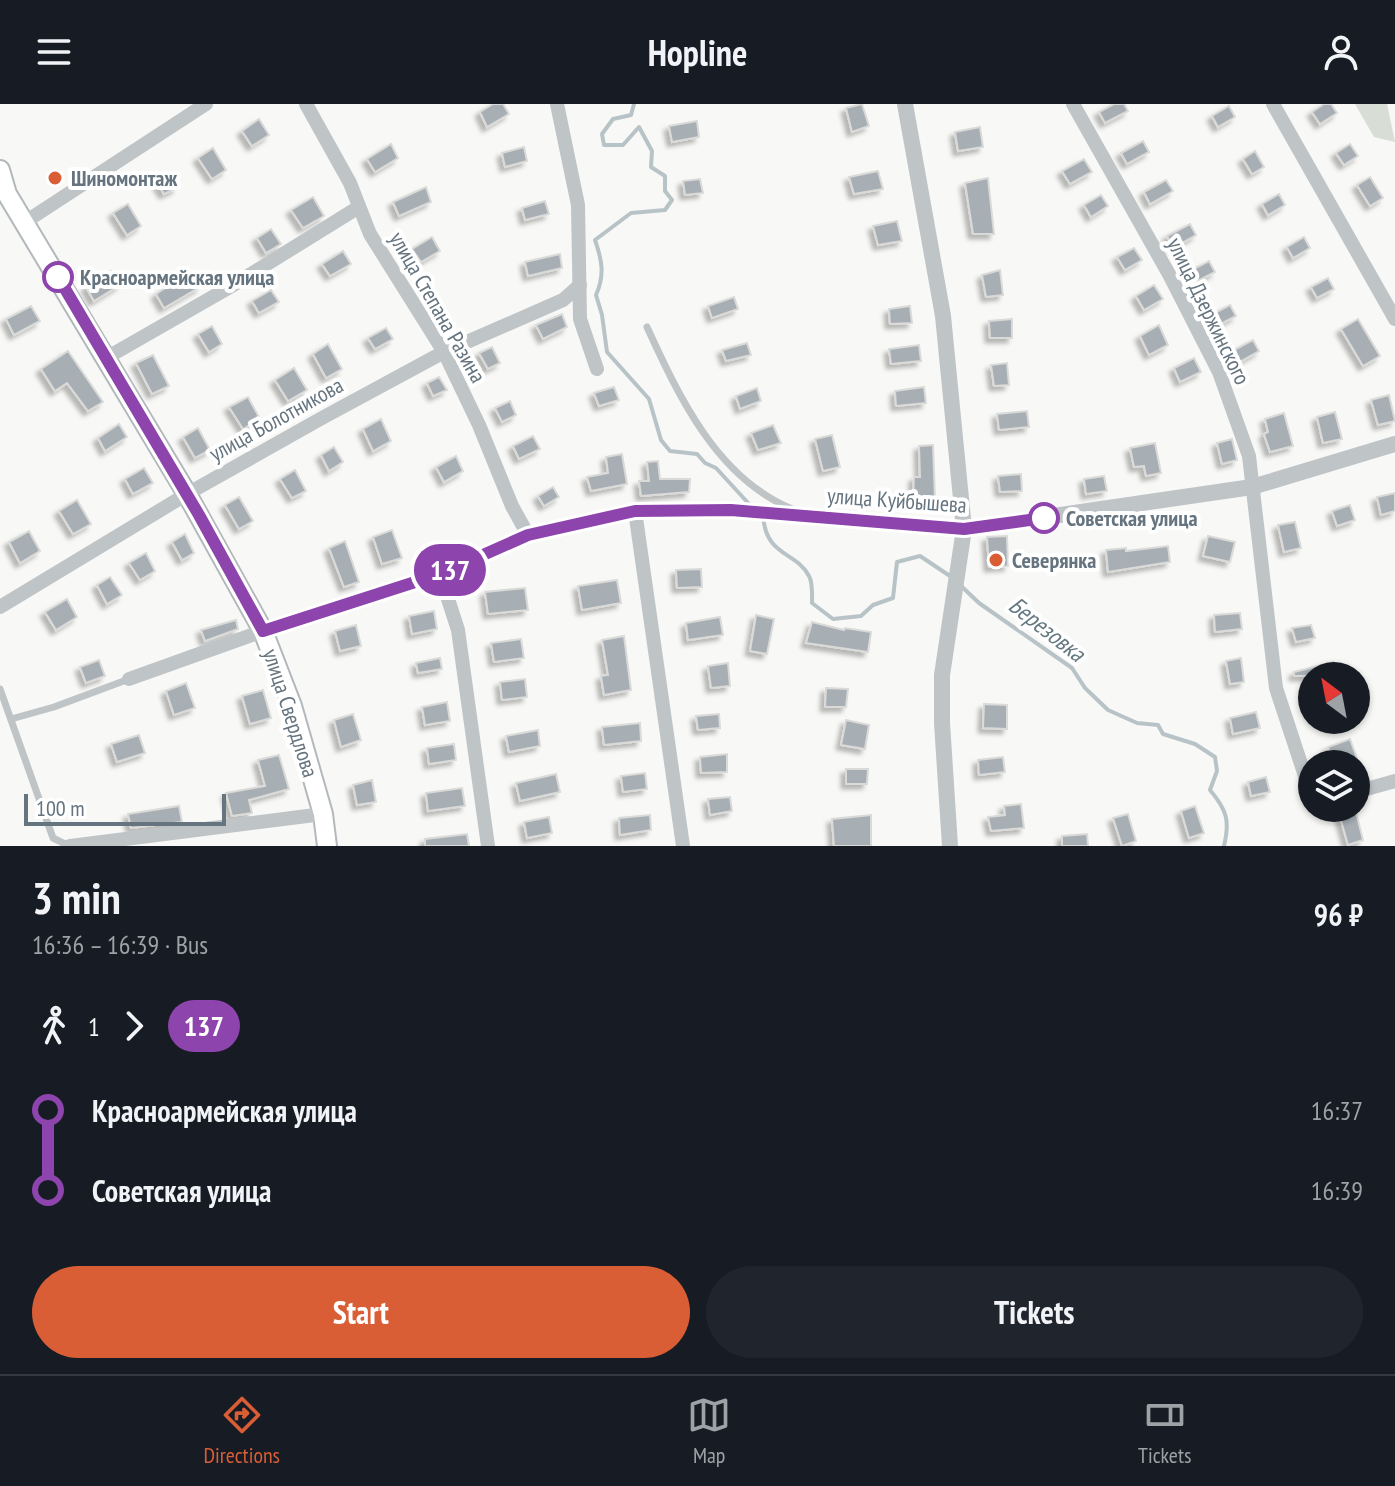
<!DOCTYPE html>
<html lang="en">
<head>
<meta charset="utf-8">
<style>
	body { margin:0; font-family:"PT Sans Narrow",sans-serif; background:#20242c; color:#f1f3f6; height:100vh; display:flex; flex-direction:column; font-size:30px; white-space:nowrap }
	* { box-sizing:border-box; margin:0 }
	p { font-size:26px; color:#9ea1a6 }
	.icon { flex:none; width:44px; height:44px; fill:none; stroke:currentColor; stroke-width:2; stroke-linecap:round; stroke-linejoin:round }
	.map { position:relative; height:742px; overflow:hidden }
	.drawer { display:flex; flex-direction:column; background:#171b24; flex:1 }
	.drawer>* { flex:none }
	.badge { padding:0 16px; border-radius:26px; font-size:28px; line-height:52px }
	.needle { width:52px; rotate:328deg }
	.buttons { position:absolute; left:1298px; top:558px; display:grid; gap:16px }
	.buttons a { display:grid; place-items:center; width:72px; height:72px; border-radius:50%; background:#171b24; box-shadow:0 2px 6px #0004; font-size:40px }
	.scale { position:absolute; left:24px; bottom:20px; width:202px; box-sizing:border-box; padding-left:8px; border:4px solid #65747f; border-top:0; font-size:22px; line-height:28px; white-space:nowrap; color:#65747f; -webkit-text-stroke:6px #fff; paint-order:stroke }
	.map>.badge { position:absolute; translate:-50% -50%; box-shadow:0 0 0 4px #fff }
	.legs { display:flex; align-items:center; gap:12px; height:88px; padding:0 32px; font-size:26px }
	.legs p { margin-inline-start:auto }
	.headline { display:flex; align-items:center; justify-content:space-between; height:136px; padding:0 32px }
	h1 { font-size:44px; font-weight:600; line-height:60px }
	.button { display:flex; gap:16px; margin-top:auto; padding:16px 32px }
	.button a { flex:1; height:92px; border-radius:48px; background:#d95d35; color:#fff; font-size:32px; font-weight:600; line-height:92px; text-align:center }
	.button a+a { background:#20242c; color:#f1f3f6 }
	ul { padding:0 32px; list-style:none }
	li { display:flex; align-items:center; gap:28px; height:80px; font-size:30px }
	li i { display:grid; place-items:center; width:12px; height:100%; margin:0 10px; background:currentColor }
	li i::after { content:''; width:20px; height:20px; margin:-10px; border:6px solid; border-radius:50%; background:#171b24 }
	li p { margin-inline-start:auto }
	li:first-child i { background:linear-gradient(#0000 50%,currentColor 0) }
	li:last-child i { background:linear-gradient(currentColor 50%,#0000 0) }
	header { display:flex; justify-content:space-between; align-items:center; height:104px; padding:0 32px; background:#171b24; font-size:36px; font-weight:600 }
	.dock { display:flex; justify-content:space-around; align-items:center; height:112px; border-top:2px solid #363941; background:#171b24; font-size:22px; color:#9ea1a6 }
	.dock a { display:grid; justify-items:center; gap:4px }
	.dock .active { color:#d95d35 }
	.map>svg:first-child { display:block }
</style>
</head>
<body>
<header><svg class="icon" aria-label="menu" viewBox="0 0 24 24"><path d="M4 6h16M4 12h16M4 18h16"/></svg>Hopline<svg class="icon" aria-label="person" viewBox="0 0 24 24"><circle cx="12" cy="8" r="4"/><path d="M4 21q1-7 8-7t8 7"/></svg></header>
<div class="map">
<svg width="1395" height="742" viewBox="0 0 1395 742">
	<defs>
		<filter id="shadow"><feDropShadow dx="-4.5" dy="4.5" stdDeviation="2" flood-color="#0004"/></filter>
	</defs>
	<rect width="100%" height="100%" fill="#f8f8f6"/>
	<polygon fill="#d8ddd6" points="1355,0 1387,0 1395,38 1374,33"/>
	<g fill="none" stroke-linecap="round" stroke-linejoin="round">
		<g stroke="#b8c3c7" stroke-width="4">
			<path d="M634,0L631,11L613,15L602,30L604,41H623L639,23L652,47L651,63L665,72V87L672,96L665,106L631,109L595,136C602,156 605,171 596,191L602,211L607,248L649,295L661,336L670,347L697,350L705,359L716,364L750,401"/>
			<path d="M763,412C766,453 796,447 809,472C813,479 812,491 812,499L833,515L861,512L873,501L893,494L897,458L920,452L953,474"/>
			<path d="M959,480L979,499L1072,564L1085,584L1108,606L1137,619L1158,621L1163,630L1195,640L1215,653L1217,667L1210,686C1227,706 1230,717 1224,742"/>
		</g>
	</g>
	<g fill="#a7afb5" stroke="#dadad8" stroke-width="2" filter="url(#shadow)">
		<polygon points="493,0 503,0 509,10 487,23 480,8"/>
		<polygon points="862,0 869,22 852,28 846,4"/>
		<polygon points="1114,0 1124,0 1128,7 1105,19 1099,8"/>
		<polygon points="1324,0 1331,0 1337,9 1320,20 1312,8"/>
		<polygon points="1229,2 1235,13 1218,23 1212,12"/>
		<polygon points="259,15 269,31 252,42 242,27"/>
		<polygon points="697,17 699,33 672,38 669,22"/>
		<polygon points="980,23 983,43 958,47 955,28"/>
		<polygon points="1143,37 1149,48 1127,60 1121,49"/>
		<polygon points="391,40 398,54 375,68 367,55"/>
		<polygon points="1350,40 1358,52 1344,61 1336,49"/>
		<polygon points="524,43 527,57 505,63 502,49"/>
		<polygon points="213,44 226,66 212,75 198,54"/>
		<polygon points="1255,47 1264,63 1252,70 1243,55"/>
		<polygon points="1084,55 1092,68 1070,80 1062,67"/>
		<polygon points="878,67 883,85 854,90 849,73"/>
		<polygon points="168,70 177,84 164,90 156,77"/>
		<polygon points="1370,73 1383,94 1370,102 1357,81"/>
		<polygon points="988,74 994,130 973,130 965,79"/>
		<polygon points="700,75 703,89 685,91 683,77"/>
		<polygon points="1166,76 1173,87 1150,100 1144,88"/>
		<polygon points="426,83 431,98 399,112 393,98"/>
		<polygon points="1279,90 1285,101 1268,111 1262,100"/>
		<polygon points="1101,91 1108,102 1091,113 1084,101"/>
		<polygon points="313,93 324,112 303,124 291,106"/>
		<polygon points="545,97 549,110 525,116 522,104"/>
		<polygon points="128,100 141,122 127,131 113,109"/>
		<polygon points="897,117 902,137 878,141 873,122"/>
		<polygon points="1190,120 1196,131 1173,144 1167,132"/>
		<polygon points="271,125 281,140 266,149 257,134"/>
		<polygon points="432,133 440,147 421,158 412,145"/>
		<polygon points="1304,133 1310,144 1293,154 1287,143"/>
		<polygon points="1134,144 1142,156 1125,166 1117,153"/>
		<polygon points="343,147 351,160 330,172 322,160"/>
		<polygon points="560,150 562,164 528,172 525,158"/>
		<polygon points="1209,157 1215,168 1192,180 1186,169"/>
		<polygon points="1000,166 1003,191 986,193 982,171"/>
		<polygon points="111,167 120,181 94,197 86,183"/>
		<polygon points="190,168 200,183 164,204 156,190"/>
		<polygon points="1328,174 1334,185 1317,194 1311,183"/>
		<polygon points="1154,181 1163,195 1144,206 1136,192"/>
		<polygon points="271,186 279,198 259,209 252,197"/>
		<polygon points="734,193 738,205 712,214 708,202"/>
		<polygon points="1230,201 1236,212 1213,224 1207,213"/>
		<polygon points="31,202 40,217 14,231 6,215"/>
		<polygon points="910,202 912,219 890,220 889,205"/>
		<polygon points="562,210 567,223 543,235 536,221"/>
		<polygon points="1012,215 1012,234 990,234 989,217"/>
		<polygon points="1358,215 1380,252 1363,262 1341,225"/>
		<polygon points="1159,221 1168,241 1149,251 1140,232"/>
		<polygon points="212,222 222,240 209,248 198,230"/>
		<polygon points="386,224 393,235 375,245 368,234"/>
		<polygon points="1253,236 1259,247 1236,260 1230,248"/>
		<polygon points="747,239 751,251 726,257 722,246"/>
		<polygon points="328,240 342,265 326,274 313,250"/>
		<polygon points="919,241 921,257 891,260 889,245"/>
		<polygon points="492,243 500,259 488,265 479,249"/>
		<polygon points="68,247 103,298 88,307 67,279 55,287 41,265"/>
		<polygon points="153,251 169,282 152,290 136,259"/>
		<polygon points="1194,254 1201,268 1180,278 1174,264"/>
		<polygon points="1007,259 1009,281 994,282 991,261"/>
		<polygon points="294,264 307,286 288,297 275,276"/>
		<polygon points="439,273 447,286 433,292 427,279"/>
		<polygon points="614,283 619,296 599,302 594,289"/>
		<polygon points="924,283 926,299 896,302 895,287"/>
		<polygon points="757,284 761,297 740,305 736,292"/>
		<polygon points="1389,291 1395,317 1378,321 1371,296"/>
		<polygon points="248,293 260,315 243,325 229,303"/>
		<polygon points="510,297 516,311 502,318 495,304"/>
		<polygon points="1027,307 1029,323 999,326 997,310"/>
		<polygon points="1335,308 1342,335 1323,339 1317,313"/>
		<polygon points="1284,309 1293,342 1270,348 1264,330 1268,328 1265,315"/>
		<polygon points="381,315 391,337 373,347 363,325"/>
		<polygon points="119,320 127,333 105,347 98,334"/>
		<polygon points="773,321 781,339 758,346 751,329"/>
		<polygon points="198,324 210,346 195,354 183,333"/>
		<polygon points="832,331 840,363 823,367 815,335"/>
		<polygon points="533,332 540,345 519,355 513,342"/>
		<polygon points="1232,335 1237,356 1222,360 1217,339"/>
		<polygon points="1155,339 1161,369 1146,372 1144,362 1134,363 1130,344"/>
		<polygon points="933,341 935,396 913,395 914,373 920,373 919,342"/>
		<polygon points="334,343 343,358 329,367 321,351"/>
		<polygon points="622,350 627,380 591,387 587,373 608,369 606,353"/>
		<polygon points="456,352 463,367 444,378 436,363"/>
		<polygon points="658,357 660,375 690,375 689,388 641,392 639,377 649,377 647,358"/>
		<polygon points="144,364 153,379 133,390 125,375"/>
		<polygon points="295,366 306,387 292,394 280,375"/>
		<polygon points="1021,370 1022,387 1000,388 998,372"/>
		<polygon points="1104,372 1107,387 1086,390 1084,375"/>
		<polygon points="553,383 559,393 544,402 538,392"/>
		<polygon points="1395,389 1395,407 1381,411 1377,393"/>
		<polygon points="239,393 253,417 239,425 225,401"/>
		<polygon points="77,396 91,420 73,430 59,407"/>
		<polygon points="1350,401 1355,416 1337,422 1332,407"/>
		<polygon points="1295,418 1301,444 1284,448 1278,421"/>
		<polygon points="392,426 402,454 382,460 373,433"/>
		<polygon points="29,427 40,447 20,459 9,438"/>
		<polygon points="185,430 194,449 182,456 172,438"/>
		<polygon points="1007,432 1008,462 989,463 987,433"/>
		<polygon points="1208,432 1235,438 1230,458 1203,452"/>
		<polygon points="345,437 359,478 344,483 329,444"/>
		<polygon points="1168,442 1170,458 1108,468 1106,446 1126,444 1126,447"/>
		<polygon points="146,449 155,467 140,476 129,459"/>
		<polygon points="701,465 702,483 677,484 676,466"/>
		<polygon points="110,473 122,491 107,500 97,481"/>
		<polygon points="617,476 621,499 582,506 578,482"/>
		<polygon points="525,484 528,506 488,510 485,488"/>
		<polygon points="67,495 77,513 56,526 45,508"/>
		<polygon points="434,507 437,525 412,530 409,512"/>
		<polygon points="1240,509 1242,525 1215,528 1214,511"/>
		<polygon points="756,511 774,515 767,550 750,547"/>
		<polygon points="720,513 723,531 688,536 686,519"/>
		<polygon points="236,516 238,525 205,537 201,526"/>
		<polygon points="812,518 844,526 845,524 871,528 868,548 806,539"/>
		<polygon points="356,521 361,542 340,547 335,527"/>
		<polygon points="1311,521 1315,534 1296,538 1292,524"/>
		<polygon points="624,532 631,586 604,591 601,572 608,571 602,536"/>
		<polygon points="521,535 524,554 494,558 491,539"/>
		<polygon points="440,554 442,565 418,569 416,559"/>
		<polygon points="1241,554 1244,578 1230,580 1226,557"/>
		<polygon points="99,556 105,572 86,579 80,563"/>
		<polygon points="1333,558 1336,572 1294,572 1294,568"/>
		<polygon points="728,559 730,582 711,584 708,562"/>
		<polygon points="525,575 527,593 502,596 500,578"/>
		<polygon points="186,579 195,604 174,611 166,587"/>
		<polygon points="826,584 848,585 846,603 825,603"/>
		<polygon points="263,586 271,614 250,620 242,592"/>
		<polygon points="447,598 450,617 425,621 422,603"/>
		<polygon points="984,600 1007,601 1007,625 983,624"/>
		<polygon points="1256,608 1260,624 1233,630 1230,614"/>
		<polygon points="353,610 361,636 341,643 334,616"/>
		<polygon points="719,610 720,624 698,626 696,612"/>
		<polygon points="846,616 869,621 865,645 841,641"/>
		<polygon points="640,619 641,637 604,641 602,623"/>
		<polygon points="538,626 540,642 509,648 506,632"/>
		<polygon points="139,631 145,649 117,658 111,640"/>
		<polygon points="1350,635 1359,660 1333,660 1328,643"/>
		<polygon points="454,640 456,656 429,660 427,644"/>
		<polygon points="727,650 727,668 701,669 700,653"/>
		<polygon points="279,651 289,685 249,696 252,709 232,712 226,689 265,682 258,656"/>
		<polygon points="1003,653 1005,668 979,671 978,656"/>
		<polygon points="846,665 868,665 867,680 846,680"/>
		<polygon points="645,669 647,685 623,688 621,672"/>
		<polygon points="556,670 560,688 520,697 516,679"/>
		<polygon points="1266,673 1270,688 1251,692 1248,678"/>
		<polygon points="372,676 376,698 357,701 353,681"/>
		<polygon points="462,684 465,702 428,707 426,689"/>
		<polygon points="730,693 732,707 710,711 708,695"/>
		<polygon points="1021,700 1024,724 991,727 988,713 1005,711 1004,702"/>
		<polygon points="179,702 182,718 131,724 128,710"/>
		<polygon points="1195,702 1204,729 1189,734 1181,707"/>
		<polygon points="1356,708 1363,736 1348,741 1340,713"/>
		<polygon points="1128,710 1136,737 1122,742 1113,714"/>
		<polygon points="650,711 651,726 620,731 619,714"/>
		<polygon points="871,711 871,742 834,742 832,715"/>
		<polygon points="549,713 552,729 527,734 524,718"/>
		<polygon points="467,730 469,742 425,742 425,735"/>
		<polygon points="1087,730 1088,742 1062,742 1062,732"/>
	</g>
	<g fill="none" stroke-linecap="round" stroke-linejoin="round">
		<g stroke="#b2b8bc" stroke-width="22">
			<polyline id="secondary" points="0,66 7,90 187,390 263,527 292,602 323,710 327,742"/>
		</g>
		<g stroke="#bfc4c7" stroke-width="7">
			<path d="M647,223C679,293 717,374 792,405"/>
			<polyline points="0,585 53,734 69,742"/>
			<polyline points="11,615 54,603 129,575"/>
		</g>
		<g stroke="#bfc4c7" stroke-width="14">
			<polyline points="306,0 350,79 370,130 444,248 479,321 512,402 528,431"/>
			<polyline points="557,0 578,101 580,215 597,265"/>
			<polyline points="1073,0 1170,172 1219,268 1249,352 1276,584 1305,672 1312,682"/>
			<polyline points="1273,0 1395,215"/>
			<polyline points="25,118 206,0"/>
			<polyline points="106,254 230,183 359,103"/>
			<polyline points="635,407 683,742"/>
			<polyline points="440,470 458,526 488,742"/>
			<polyline points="0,503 187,390 322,314 444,248 563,196 580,181"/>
			<polyline points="129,575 263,527"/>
			<polyline points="1356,688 1395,677"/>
			<polyline points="70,742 323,710"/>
		</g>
		<g stroke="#bfc4c7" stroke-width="16">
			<polyline points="905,0 943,212 964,425 942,571 942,619 950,742"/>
			<polyline points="263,527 440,470 528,431 635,407 731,406 964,425 1252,383 1395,340"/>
		</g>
		<use href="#secondary" stroke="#fff" stroke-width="18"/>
	</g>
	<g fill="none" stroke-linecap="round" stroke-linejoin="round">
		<g stroke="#fff" stroke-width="18">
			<polyline id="line-1" points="58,173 199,411 263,527 440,470 528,431 635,407 731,406 964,425 1044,414"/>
		</g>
		<use href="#line-1" stroke="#8e44ad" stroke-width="12"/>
	</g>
	<g fill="#d95d35" stroke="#fff" stroke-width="3">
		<circle cx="55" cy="74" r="8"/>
		<circle cx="996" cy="456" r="8"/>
	</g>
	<g fill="#fff" stroke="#8e44ad" stroke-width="4">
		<circle cx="58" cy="173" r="14"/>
		<circle cx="1044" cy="414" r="14"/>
	</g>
	<g text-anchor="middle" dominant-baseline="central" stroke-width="8" stroke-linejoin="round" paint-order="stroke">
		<g font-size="22" font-weight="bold" fill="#65747f" stroke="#fff" text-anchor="start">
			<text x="71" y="74">Шиномонтаж</text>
			<text x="1012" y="456">Северянка</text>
		</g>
		<g font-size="22" font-weight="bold" fill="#65747f" stroke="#fff" text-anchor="start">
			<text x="80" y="173">Красноармейская улица</text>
			<text x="1066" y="414">Советская улица</text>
		</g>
		<g font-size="22" fill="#65747f" stroke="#fff">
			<text transform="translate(438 203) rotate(60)">улица Степана Разина</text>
			<text transform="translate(1209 207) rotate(64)">улица Дзержинского</text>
			<text transform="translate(276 315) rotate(-29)">улица Болотникова</text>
			<text transform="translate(897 396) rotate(4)">улица Куйбышева</text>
			<text transform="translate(291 609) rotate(72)">улица Свердлова</text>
		</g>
		<g font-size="24" font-style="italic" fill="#657980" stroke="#fff">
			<text transform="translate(1047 525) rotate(38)">Березовка</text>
		</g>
	</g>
</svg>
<div class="buttons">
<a><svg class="needle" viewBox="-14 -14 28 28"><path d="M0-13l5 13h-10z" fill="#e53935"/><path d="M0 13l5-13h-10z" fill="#9ea1a6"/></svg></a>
<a><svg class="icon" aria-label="layers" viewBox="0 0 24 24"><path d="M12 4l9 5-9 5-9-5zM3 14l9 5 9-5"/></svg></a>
</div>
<div class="scale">100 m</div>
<b class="badge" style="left:450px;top:466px;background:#8e44ad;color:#fff">137</b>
</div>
<section class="drawer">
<div class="headline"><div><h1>3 min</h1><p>16:36 – 16:39 · Bus</p></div><b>96 ₽</b></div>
<div class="legs"><svg class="icon" aria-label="walk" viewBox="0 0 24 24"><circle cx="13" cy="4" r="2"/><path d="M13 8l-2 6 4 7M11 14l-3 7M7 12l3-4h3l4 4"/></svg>1<svg class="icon" aria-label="forward" viewBox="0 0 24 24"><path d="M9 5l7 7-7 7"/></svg><b class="badge" style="background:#8e44ad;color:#fff">137</b></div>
<ul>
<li><i style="color:#8e44ad"></i><b>Красноармейская улица</b><p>16:37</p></li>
<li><i style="color:#8e44ad"></i><b>Советская улица</b><p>16:39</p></li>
</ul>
<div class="button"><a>Start</a><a>Tickets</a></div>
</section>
<nav class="dock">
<a class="active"><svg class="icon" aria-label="directions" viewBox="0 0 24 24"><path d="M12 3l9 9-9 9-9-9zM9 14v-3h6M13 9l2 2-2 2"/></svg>Directions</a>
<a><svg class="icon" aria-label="map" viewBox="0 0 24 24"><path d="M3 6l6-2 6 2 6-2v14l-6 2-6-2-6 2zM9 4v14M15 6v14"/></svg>Map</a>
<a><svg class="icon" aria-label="tickets" viewBox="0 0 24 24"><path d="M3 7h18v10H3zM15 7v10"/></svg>Tickets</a>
</nav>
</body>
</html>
